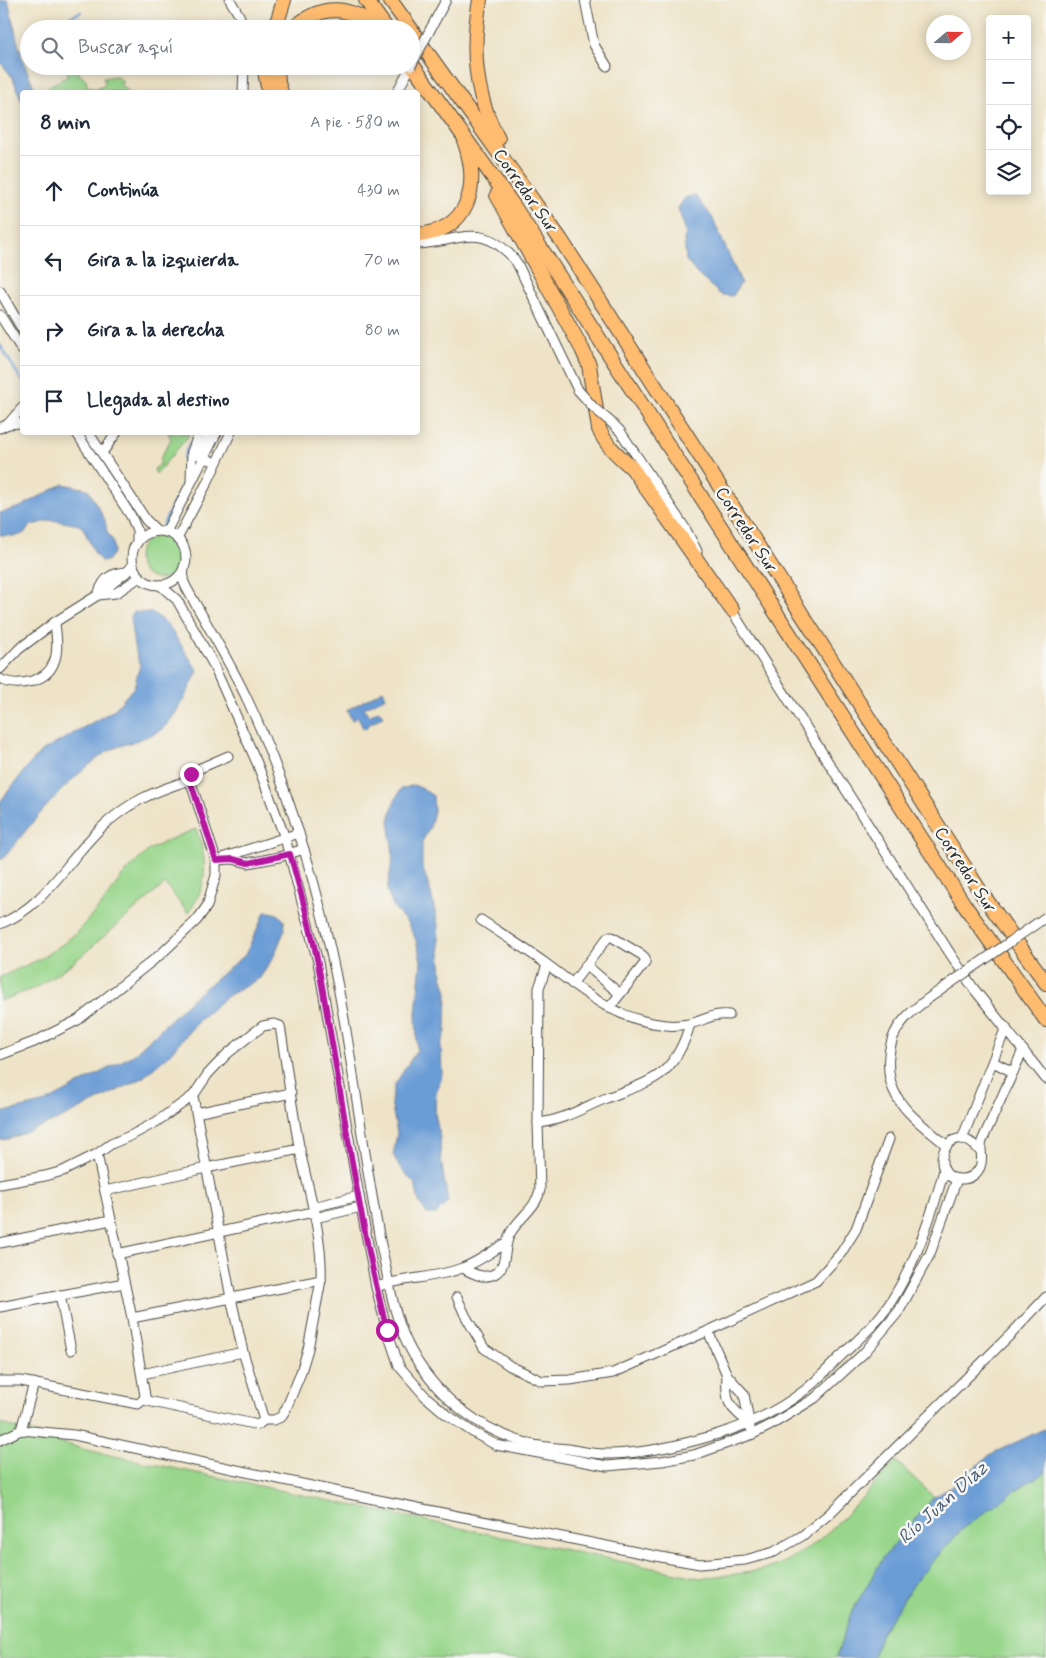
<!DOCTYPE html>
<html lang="es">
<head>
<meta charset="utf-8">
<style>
  :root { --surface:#fff; --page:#f6f6f7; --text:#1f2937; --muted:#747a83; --line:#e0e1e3 }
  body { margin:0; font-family:Mynerve,sans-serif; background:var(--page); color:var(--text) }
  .controls { position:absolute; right:15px; top:15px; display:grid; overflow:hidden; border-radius:5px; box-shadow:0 2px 12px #0003 }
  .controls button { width:45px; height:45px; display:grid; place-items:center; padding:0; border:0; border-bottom:1px solid var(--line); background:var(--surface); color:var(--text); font:25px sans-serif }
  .compass { position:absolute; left:926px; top:15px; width:45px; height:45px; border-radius:50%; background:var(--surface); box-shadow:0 2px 12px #0003; rotate:70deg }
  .stop { position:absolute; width:15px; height:15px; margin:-11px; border:4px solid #b5179e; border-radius:50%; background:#fff }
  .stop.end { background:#b5179e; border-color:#fff; box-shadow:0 1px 5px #0008 }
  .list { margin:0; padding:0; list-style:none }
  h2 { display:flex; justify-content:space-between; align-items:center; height:65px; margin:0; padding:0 20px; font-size:21px }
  h2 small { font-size:16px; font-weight:400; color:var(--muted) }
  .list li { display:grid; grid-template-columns:32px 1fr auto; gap:15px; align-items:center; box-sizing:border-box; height:70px; padding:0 20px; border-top:1px solid var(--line) }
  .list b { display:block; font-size:19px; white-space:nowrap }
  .list em { font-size:16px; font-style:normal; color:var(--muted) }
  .icon { flex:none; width:28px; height:28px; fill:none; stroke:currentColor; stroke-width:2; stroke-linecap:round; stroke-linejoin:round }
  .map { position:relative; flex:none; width:1046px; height:1658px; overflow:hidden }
  .search { position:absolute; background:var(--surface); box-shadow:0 2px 12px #0003; left:20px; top:20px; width:400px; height:55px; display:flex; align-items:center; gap:12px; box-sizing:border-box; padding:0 18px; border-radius:28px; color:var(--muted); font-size:19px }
  .panel { position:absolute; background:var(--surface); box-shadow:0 2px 12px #0003; left:20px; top:90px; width:400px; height:345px; border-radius:5px }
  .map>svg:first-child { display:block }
  .green { fill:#98d68b; stroke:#62805b }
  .water { fill:#6b9cd5; stroke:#4b6480 }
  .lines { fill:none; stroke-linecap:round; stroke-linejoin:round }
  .stream { stroke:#6b9cd5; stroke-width:2.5 }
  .minor-casing { stroke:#484742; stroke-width:11 }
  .highway-casing { stroke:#484742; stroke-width:16 }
  .minor { stroke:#fff; stroke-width:9 }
  .highway { stroke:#febc71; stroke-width:14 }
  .minor-bridge-casing { stroke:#484742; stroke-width:11; stroke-linecap:butt }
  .minor-bridge { stroke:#fff; stroke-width:9 }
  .route { stroke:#b5179e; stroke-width:6 }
  .labels { text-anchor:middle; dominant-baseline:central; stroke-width:5; stroke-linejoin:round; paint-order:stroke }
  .street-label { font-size:18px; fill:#2b2b2b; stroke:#f6f6f2 }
  .water-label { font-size:19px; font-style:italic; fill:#45586f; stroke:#f6f6f2 }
</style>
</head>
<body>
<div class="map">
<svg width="1046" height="1658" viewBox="0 0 1046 1658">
  <rect width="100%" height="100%" fill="#f6f6f2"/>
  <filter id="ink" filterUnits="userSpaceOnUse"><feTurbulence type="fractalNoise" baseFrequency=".02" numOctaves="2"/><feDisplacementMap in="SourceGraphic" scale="10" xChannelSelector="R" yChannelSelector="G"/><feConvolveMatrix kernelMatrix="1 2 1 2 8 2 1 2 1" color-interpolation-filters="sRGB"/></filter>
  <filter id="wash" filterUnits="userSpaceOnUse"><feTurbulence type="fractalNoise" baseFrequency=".0096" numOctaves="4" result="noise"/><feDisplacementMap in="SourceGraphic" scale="20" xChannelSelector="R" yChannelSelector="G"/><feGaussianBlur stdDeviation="1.12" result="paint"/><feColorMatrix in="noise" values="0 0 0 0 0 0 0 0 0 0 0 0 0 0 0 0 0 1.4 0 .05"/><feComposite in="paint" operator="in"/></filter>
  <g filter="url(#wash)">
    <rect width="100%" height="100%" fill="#eee3c7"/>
    <g class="green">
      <polygon points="72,69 80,71 78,74 86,79 87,86 95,89 104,86 105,82 103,78 116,76 123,82 120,84 129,92 46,92 49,86 68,76 67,70"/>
      <polygon points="168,433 189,433 187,438 156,474 154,469 160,465 160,459 171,439"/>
      <circle cx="159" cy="558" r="21"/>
      <path d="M 196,829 C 208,860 209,885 188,913 L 165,884 L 73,963 L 35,988 L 0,1001 L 0,977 L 40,959 L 63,944 L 76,933 L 103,903 L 122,876 L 149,850 L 173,838 Z"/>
      <path d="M 0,1423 L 86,1450 L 701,1578 C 722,1575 745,1574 765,1569 C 817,1556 860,1498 896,1461 L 934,1497 L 883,1558 L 851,1613 L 836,1658 L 0,1658 Z"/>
      <polygon points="1046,1472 1046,1658 873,1658 880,1635 918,1578 963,1528 1022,1486"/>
    </g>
    <g class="water">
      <polygon points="0,0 8,0 21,56 36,92 22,92 22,102 13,78 0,62"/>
      <polygon points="695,195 712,217 741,282 733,296 721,295 697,274 686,260 684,240 686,232 678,208 685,198"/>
      <path d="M 63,484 L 88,489 L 105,520 L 107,532 L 113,541 L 114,552 L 107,561 L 102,562 L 96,556 L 83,528 L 79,525 L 52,520 L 31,525 C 22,539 15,536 0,535 L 0,513 L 20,507 Z"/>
      <path d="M 134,612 L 153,613 L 168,625 L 198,671 C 190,687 176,718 162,729 C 147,740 121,743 105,753 C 65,781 34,820 4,858 L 0,860 L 0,802 L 28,766 L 41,752 L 114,710 L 134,687 L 140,665 L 134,646 L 130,617 Z"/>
      <polygon points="383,690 386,697 364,708 369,716 379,710 383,716 368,725 366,729 363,728 358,717 352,720 347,710"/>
      <polygon points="414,785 423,789 433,796 434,811 430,827 422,842 422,866 431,893 438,926 442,975 447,992 446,1032 441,1045 442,1075 436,1093 435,1113 440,1138 441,1160 448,1202 436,1214 427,1214 419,1202 415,1184 401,1169 393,1155 397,1134 391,1101 395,1084 417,1050 416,1013 421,961 416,940 408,924 394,908 387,891 393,855 389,820 394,802 401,789"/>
      <polygon points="265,912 270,912 278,914 284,920 285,929 273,958 260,978 226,997 200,1019 169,1055 141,1079 58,1120 9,1139 0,1140 0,1113 46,1102 133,1055 193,998 245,955"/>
      <polygon points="1046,1428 1046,1472 1022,1486 963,1528 918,1578 880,1635 873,1658 836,1658 851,1613 883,1558 934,1497 950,1488 991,1454"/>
    </g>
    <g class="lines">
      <g class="stream">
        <polyline points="52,29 62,21 81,12"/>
        <polyline points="20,52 29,46"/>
        <polyline points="0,345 22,381"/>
        <polyline points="162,527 185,480 184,457 189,444"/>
      </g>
    </g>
  </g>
  <g filter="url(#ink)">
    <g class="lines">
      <g class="minor-casing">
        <g id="minor">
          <polyline points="230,0 239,15 244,29"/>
          <polyline points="585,0 594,45 607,66"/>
          <polyline points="431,28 446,0"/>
          <polyline points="243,92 244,66"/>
          <polyline points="397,92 411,66"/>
          <path d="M 418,244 C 460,242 483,219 517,263 L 578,390"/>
          <polyline points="0,291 22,329"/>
          <polyline points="0,315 22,350"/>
          <polyline points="8,424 22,423"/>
          <polyline points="613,424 620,431 685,528 697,551"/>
          <polyline points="0,428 8,424 22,408"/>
          <polyline points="76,432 131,516 137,530 137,543"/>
          <polyline points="88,432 146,520 157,531"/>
          <polyline points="192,452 210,460"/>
          <polyline points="102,453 117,432"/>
          <polyline points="199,455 209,432"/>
          <polyline points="191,481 192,452 199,432"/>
          <circle cx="159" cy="558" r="27"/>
          <polyline points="166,532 217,432"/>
          <polyline points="177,539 208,481 231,432"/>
          <path d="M 184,567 L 183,580 L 186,587 C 207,625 230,662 248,701 C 282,774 307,852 326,931 C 351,1034 360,1141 381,1245 C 389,1281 394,1322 413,1354 C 438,1398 481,1431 530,1444 C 542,1447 556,1448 568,1449 C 580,1451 593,1454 606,1454 C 644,1454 682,1445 718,1434 C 749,1425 779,1410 805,1390 C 819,1379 831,1365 844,1353 C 860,1338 878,1322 890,1303 C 916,1263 932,1215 944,1170"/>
          <polyline points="160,585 177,600 212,662 257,763 285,838 318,962 359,1196 376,1287 387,1330 399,1366 425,1396 446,1414 474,1433 496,1445 607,1466 662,1461 694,1455 753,1434 771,1425 815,1398 864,1353 899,1311 930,1254 957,1179"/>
          <path d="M 99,592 C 104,578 111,573 126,572"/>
          <polyline points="98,595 116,593 140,577"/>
          <polyline points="730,608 951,955 974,989 1046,1079"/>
          <polyline points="0,669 19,649 55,622 98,595 128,571 133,565"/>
          <path d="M 0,679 C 17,688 47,682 54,662 C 59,650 56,635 55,622"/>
          <polyline points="225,857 299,833"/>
          <polyline points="216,860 233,859 248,863 279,857 304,849"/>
          <path d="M 481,920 C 502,934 524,948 545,963 C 584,992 615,1020 666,1025 C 673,1026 682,1025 689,1024 C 704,1021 712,1013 729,1015"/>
          <path d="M 0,924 C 46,906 67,860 101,828 C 128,802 155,791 190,780"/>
          <polyline points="586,965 620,994"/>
          <polyline points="572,984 608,937 612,937 642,955 645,958 645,963 609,1008"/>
          <path d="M 929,998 C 920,1005 910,1012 903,1021 C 886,1040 884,1075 897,1097 C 908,1116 930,1131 946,1145"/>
          <polyline points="0,1055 34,1042 78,1020 161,954 197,920 207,906 216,875 216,860 190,780 191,774 196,770 228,756"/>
          <polyline points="993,1062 1013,1072"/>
          <polyline points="196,1113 291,1093"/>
          <path d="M 538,1123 C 561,1121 583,1108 604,1099 C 623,1091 648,1085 664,1071 C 678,1058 685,1042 690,1024"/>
          <polyline points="962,1139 1006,1027"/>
          <path d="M 979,1150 C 946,1113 924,1180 962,1179 C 970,1179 977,1174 980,1167 C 984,1158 979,1151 982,1141 L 1023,1050"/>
          <path d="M 0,1184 L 45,1176 L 63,1171 L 97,1154 L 111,1144 L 132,1135 L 156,1122 L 193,1096 L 208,1074 L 227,1054 L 252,1034 L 263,1026 L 274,1024 L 280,1026 C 287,1068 292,1110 300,1151 C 309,1192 323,1238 321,1280 L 132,1318"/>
          <polyline points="105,1191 206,1168 300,1149"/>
          <polyline points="313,1212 317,1206 359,1196"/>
          <polyline points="0,1243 111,1220"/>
          <polyline points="117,1254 313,1212 319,1217 361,1207"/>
          <path d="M 463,1268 C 473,1274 485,1280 496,1273 C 508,1265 503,1246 510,1234 C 518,1218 536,1209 540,1190 L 538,1123 L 539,988 L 547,965"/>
          <path d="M 376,1287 C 404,1277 434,1279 462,1268 C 477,1263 492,1251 506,1243"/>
          <polyline points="60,1295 71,1350"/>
          <polyline points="457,1297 465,1315 484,1348 510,1366 542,1381 570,1380 613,1373 708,1331 816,1281 841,1253 856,1229 889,1139"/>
          <polyline points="0,1307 124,1283"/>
          <polyline points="708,1331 727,1375 744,1394 750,1427"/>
          <polyline points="142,1374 243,1352"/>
          <path d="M 727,1375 C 725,1402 728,1406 749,1423"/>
          <polyline points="0,1381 21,1381 138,1404 143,1400 145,1396 132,1318 97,1154"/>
          <polyline points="143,1400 258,1425 264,1420 243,1352 231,1298 193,1096"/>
          <polyline points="264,1420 274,1420 281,1417 286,1409 300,1375 308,1349 321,1280"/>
          <polyline points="21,1430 34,1383"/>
          <polyline points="0,1440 21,1430 74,1435 344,1493 666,1558 700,1564 745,1560 774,1552 802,1536 829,1514 1014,1331 1046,1297"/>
        </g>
      </g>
      <g class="highway-casing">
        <g id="highway">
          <polyline points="366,0 386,28"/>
          <polyline points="390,0 411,29"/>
          <path d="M 480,0 C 471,48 475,96 498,139"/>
          <polyline points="275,29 284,0"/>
          <path d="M 293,29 C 323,1 351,7 381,29"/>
          <polyline points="411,30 561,240 982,894 1046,983"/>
          <polyline points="411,63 513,205 965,906 1046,1020"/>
          <polyline points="265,66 266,77 269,92"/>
          <polyline points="277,66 278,83 281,92"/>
          <path d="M 497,195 L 582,349 L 589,365 L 599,429 C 606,446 619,456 632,468 L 732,610"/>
          <path d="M 418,235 C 469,230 480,187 465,143"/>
        </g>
      </g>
      <use href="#minor" class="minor"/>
      <use href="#highway" class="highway"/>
      <g class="minor-bridge-casing">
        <g id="minor-bridge">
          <polyline points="411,66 431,28"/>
          <polyline points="578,390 594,408 613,424"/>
          <polyline points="929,998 1046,917"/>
        </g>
      </g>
      <use href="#minor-bridge" class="minor-bridge"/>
    </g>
  </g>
  <g class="lines" filter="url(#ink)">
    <path class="route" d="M 191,774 L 190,780 L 216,860 L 233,859 L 248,863 L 290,854 C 300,890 311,927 318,964 C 341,1086 356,1210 387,1330"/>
  </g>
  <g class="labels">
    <g class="street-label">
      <text transform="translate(525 191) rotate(55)">Corredor Sur</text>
      <text transform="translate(746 530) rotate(57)">Corredor Sur</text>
      <text transform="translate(965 870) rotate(57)">Corredor Sur</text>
    </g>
    <g class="water-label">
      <text transform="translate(943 1503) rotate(-42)">Río Juan Díaz</text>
    </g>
  </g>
</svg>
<div class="controls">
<button>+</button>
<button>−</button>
<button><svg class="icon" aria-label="locate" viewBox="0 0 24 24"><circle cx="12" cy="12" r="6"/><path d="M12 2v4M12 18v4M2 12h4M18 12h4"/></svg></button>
<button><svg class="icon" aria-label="layers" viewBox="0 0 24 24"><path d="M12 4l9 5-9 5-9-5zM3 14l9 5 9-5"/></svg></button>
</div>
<svg class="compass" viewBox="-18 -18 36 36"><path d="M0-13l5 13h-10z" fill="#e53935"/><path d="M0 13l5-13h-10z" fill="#747a83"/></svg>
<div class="stop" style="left:387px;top:1330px"></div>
<div class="stop end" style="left:191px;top:774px"></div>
<div class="search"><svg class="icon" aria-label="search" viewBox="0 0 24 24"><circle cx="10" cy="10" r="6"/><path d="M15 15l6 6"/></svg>Buscar aquí</div>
<section class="panel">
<h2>8 min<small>A pie · 580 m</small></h2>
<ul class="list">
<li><svg class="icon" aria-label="ahead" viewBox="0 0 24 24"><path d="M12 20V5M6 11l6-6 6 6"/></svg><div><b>Continúa</b></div><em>430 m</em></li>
<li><svg class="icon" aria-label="left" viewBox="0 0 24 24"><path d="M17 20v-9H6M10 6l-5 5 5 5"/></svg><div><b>Gira a la izquierda</b></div><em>70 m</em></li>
<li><svg class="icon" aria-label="right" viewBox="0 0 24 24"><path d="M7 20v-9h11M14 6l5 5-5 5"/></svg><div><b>Gira a la derecha</b></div><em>80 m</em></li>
<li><svg class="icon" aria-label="arrive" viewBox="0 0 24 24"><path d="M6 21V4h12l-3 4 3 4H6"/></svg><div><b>Llegada al destino</b></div></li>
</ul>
</section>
</div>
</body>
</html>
